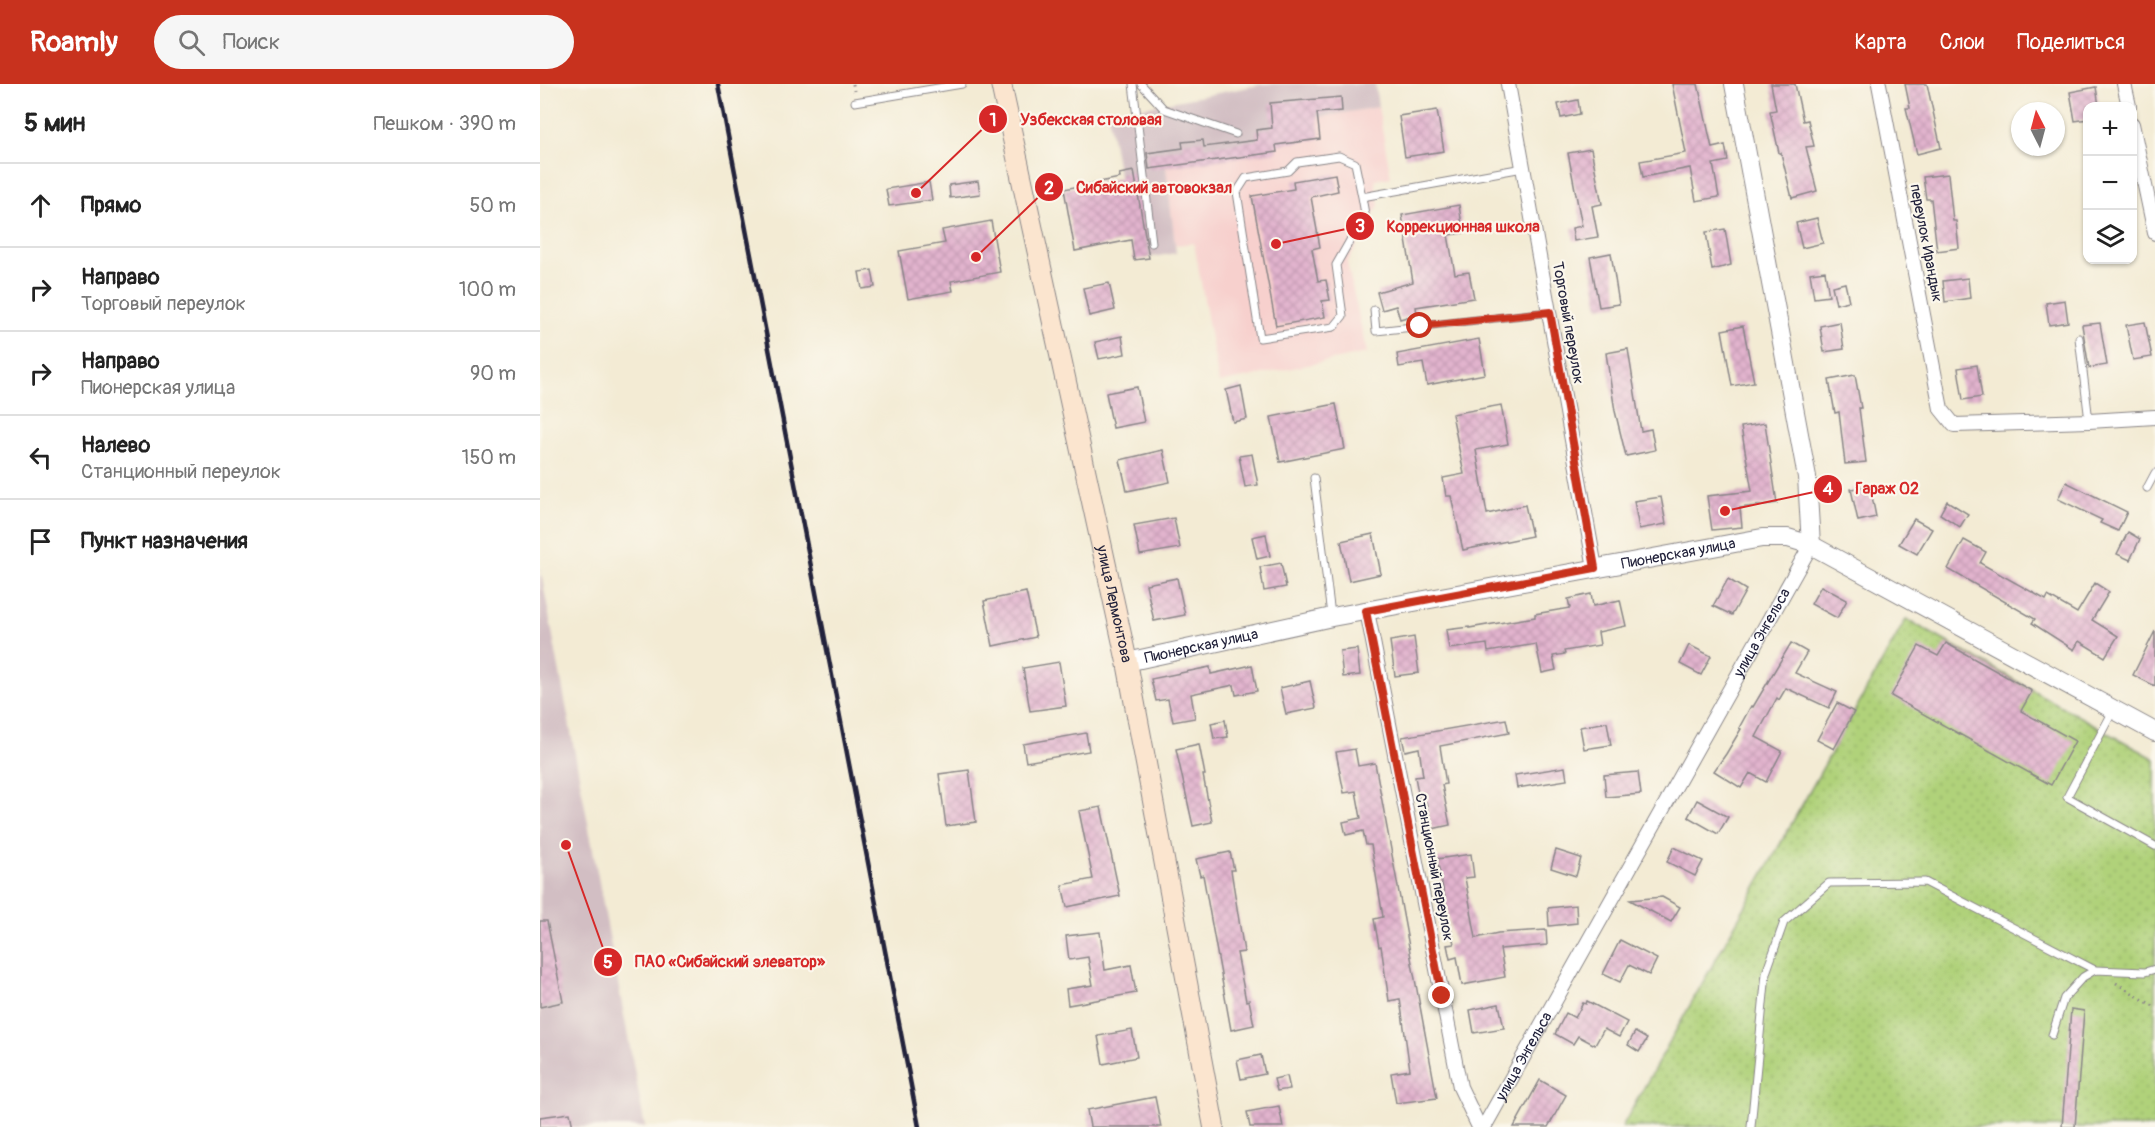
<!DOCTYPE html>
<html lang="ru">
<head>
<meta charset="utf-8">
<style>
  :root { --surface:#fff; --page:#f6f6f6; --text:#222; --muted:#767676; --line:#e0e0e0; --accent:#c8321e }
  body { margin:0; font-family:Pangolin,sans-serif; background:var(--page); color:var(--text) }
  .controls { position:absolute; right:18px; top:18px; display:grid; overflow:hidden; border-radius:12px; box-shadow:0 2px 4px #0004 }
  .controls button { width:54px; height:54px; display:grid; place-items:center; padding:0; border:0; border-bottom:2px solid var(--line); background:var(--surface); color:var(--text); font:30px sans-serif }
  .compass { position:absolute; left:1471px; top:18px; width:54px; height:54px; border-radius:50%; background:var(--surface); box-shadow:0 2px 4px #0004; rotate:354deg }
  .stop { position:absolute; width:18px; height:18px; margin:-14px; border:4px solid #c8321e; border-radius:50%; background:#fff }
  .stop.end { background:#c8321e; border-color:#fff; box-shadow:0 2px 6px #0008 }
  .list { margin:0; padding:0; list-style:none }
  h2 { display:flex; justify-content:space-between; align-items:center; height:78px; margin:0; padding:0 24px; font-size:26px }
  h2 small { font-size:20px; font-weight:400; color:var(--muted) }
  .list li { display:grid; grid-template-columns:39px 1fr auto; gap:18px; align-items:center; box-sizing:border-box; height:84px; padding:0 24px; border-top:2px solid var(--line) }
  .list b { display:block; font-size:22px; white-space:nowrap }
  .list p { margin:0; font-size:20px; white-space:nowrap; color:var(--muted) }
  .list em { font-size:20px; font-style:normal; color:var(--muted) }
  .icon { flex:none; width:33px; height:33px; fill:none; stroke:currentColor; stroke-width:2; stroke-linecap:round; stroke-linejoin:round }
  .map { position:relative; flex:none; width:1615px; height:1043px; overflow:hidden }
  header { display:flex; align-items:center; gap:36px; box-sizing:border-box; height:84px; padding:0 30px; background:var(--accent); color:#fff }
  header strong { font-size:28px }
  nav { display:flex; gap:33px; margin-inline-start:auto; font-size:21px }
  .search { width:420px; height:54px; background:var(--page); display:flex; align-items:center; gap:15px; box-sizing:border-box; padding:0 21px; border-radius:33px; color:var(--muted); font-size:22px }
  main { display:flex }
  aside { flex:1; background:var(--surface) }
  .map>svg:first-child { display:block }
  .built { fill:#f7d0cd }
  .industrial { fill:#d2bec3 }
  .park { fill:url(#park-dots); stroke:#697a5a; stroke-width:1.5 }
  .building { fill:url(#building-cross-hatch) }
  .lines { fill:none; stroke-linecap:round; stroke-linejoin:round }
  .service-casing { stroke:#8a8688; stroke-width:9 }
  .minor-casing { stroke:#8a8688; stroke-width:16 }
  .tertiary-casing { stroke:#8a8688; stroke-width:20 }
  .secondary-casing { stroke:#8a8688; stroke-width:22 }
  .path { stroke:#8a8688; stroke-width:3; stroke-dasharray:1.5 4.5; stroke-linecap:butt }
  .service { stroke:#fff; stroke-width:7 }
  .minor { stroke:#fff; stroke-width:14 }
  .tertiary { stroke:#fff; stroke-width:18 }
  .secondary { stroke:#fbe5cf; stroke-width:20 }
  .rail { stroke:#22223b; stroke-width:4.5 }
  .route { stroke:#c8321e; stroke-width:8 }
  .labels { text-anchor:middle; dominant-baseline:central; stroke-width:4.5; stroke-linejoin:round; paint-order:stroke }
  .street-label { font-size:15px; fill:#22223b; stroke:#fbf7ec }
  .leader { fill:none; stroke:#d62828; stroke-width:2 }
  .callout-dot { fill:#d62828; stroke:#fbf7ec; stroke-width:2 }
  .mark-label { font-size:18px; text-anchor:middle; font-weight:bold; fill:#fff }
  .callout-label { font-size:16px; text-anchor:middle; font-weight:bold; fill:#d62828; stroke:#fbf7ec; stroke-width:4.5; stroke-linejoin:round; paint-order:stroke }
</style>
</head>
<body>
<header>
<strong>Roamly</strong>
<div class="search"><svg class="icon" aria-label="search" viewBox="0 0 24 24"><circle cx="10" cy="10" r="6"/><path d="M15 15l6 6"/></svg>Поиск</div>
<nav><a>Карта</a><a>Слои</a><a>Поделиться</a></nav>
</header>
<main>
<aside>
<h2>5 мин<small>Пешком · 390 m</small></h2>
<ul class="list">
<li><svg class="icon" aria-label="ahead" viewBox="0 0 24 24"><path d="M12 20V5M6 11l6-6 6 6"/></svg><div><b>Прямо</b></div><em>50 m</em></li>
<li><svg class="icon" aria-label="right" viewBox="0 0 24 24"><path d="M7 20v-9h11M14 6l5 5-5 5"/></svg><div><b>Направо</b><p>Торговый переулок</p></div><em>100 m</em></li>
<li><svg class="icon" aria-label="right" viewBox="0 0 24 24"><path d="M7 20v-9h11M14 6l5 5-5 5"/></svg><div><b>Направо</b><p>Пионерская улица</p></div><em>90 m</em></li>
<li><svg class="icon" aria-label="left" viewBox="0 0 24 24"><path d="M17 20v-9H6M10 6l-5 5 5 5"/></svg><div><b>Налево</b><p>Станционный переулок</p></div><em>150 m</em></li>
<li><svg class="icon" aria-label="arrive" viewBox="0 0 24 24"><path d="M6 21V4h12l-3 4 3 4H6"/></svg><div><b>Пункт назначения</b></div></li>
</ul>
</aside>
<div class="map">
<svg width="1615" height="1043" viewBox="0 0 1615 1043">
  <defs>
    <pattern id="park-dots" width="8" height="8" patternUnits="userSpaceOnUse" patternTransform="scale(1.5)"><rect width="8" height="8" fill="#b0d27a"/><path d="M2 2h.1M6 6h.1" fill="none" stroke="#97b46a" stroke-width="1.8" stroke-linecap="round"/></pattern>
    <pattern id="building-cross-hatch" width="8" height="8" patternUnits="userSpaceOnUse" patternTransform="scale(1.5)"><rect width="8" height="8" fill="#e2b4ce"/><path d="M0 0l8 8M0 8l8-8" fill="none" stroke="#c29ab2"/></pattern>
  </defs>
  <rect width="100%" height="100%" fill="#fbf7ec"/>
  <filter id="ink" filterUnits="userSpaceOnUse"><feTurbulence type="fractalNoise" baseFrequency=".0167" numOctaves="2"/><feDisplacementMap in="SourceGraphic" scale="12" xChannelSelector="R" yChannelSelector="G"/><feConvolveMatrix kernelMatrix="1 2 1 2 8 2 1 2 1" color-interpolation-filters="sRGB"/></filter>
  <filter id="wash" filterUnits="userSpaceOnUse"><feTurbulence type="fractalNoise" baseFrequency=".008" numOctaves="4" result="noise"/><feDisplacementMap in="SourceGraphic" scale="24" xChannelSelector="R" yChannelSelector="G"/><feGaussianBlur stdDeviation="1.35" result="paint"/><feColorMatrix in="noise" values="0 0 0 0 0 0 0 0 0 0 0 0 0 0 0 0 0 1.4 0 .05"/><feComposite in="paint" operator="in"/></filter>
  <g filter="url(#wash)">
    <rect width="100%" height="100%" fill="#f3ebd4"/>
    <polygon class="built" points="838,23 851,93 835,96 839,121 807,179 827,269 679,299 654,159 635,161 626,83 733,41"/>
    <g class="industrial">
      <polygon points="725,0 835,0 838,23 733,41 737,68 626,83 636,169 594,176 568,30"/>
      <polygon points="0,483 104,1038 105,1043 0,1043"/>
    </g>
    <polygon class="park" points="1366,535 1615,675 1615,1043 1082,1043"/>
    <g id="blocks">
      <g class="building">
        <polygon points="1132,0 1158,0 1172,64 1185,61 1188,77 1173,80 1179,113 1156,117 1150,84 1103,93 1100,77 1146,69"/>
        <polygon points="1231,0 1255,0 1263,37 1268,36 1274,62 1266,63 1277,107 1252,114 1241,69 1239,69 1230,27 1236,26"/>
        <polygon points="1365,0 1387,0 1401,64 1377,70 1366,24 1370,24"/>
        <polygon points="1556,3 1559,22 1548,22 1548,35 1535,37 1530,8"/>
        <polygon points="801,13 802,27 777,29 780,55 736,61 737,68 609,85 607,69 643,64 642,58 663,56 664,63 717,56 716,46 732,44 730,19"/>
        <polygon points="1038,16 1040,30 1021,34 1018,20"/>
        <polygon points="897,26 904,67 865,73 859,32"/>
        <polygon points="1051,65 1062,120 1052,122 1058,153 1034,157 1032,144 1042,142 1028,69"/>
        <polygon points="594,87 609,174 594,176 591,156 535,167 524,105 580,94 579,90"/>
        <polygon points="795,90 798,107 771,113 780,163 772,165 778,197 786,196 790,216 782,217 785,233 736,242 712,112 754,105 753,97"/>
        <polygon points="1408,90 1413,137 1416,137 1419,164 1397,167 1391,115 1386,115 1383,93"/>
        <polygon points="438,97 440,110 410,114 409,101"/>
        <polygon points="389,98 392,116 349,122 346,105"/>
        <polygon points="919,121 923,149 908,151 915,190 929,188 934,214 876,223 877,230 860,235 856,222 842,226 837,208 873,198 862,131"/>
        <polygon points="1277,134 1283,159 1262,164 1256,139"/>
        <polygon points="451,137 460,188 411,197 413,207 368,215 359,167 405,159 402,146"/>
        <polygon points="1185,145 1191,181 1172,186 1166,148"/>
        <polygon points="1071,169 1079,220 1059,223 1050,173"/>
        <polygon points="332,186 335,203 322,205 319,188"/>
        <polygon points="1285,187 1289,212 1274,214 1270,189"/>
        <polygon points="1428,194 1430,214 1405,218 1403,197"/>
        <polygon points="569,199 575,226 549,232 543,204"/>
        <polygon points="1305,199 1309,217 1296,220 1292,202"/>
        <polygon points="1525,216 1528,238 1509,241 1506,219"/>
        <polygon points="1300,238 1304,265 1284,268 1280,242"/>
        <polygon points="1605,238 1612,273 1593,276 1586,241"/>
        <polygon points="1560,239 1567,281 1549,284 1542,241"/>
        <polygon points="1203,242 1214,298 1192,302 1182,246"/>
        <polygon points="582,252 585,270 559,275 555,258"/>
        <polygon points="939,255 945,290 887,301 883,279 859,283 857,270"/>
        <polygon points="1088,265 1101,347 1111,345 1115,366 1086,372 1075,327 1066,269"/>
        <polygon points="1437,281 1442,313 1423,316 1418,284"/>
        <polygon points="1315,291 1321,324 1319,324 1326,378 1305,380 1299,328 1295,329 1289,296"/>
        <polygon points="701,302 707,335 693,338 686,306"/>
        <polygon points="597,303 604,338 573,344 566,309"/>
        <polygon points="796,320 805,365 740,378 731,333"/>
        <polygon points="961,321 968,360 936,366 947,430 985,421 992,452 923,466 911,412 906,412 903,394 924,390 912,330"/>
        <polygon points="1225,339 1237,419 1200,424 1202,443 1172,446 1167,412 1212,407 1201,343"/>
        <polygon points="623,366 630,398 587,407 580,376"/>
        <polygon points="712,370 718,401 705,403 699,372"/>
        <polygon points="1526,398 1587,428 1578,447 1560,439 1562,436 1518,415"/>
        <polygon points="1330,402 1336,433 1318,437 1311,405"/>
        <polygon points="1121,413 1126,440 1099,445 1094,417"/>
        <polygon points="1407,417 1428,430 1420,443 1400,430"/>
        <polygon points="634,434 640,464 600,471 594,441"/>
        <polygon points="1374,435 1392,445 1377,470 1359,460"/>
        <polygon points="1588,448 1600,455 1590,476 1577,470"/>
        <polygon points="726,450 730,472 717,475 712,453"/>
        <polygon points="833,450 841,490 809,497 801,457"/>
        <polygon points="1424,456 1446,468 1440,479 1506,516 1508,512 1537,529 1555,499 1569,508 1552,536 1578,552 1565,573 1539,557 1534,566 1492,539 1495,535 1408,485"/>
        <polygon points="741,479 746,503 724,507 720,483"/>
        <polygon points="637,494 645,531 614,537 606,500"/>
        <polygon points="1188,495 1206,506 1192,531 1173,522"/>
        <polygon points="1281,502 1307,516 1297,534 1271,520"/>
        <polygon points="486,508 496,553 453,562 444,517"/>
        <polygon points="1051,510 1053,522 1080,516 1086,542 1058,548 1060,561 1024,567 1025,570 1013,572 1016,586 1002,589 996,560 948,568 947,560 909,565 906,546 929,543 929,544 995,533 995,530 1030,524 1028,515"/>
        <polygon points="1615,547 1615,602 1593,591"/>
        <polygon points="874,553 879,589 855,592 850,557"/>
        <polygon points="1251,559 1267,568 1255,589 1297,608 1289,624 1246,604 1239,616 1237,614 1216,653 1242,667 1226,698 1210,689 1201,704 1174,687 1186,670 1201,645 1199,644 1211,622 1213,623"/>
        <polygon points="1406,559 1492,607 1481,627 1535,657 1511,701 1351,612 1379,562 1398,572"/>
        <polygon points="1149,561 1171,572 1161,591 1140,580"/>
        <polygon points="817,565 820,591 803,593 800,567"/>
        <polygon points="519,578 526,622 490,627 483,584"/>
        <polygon points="712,581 717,607 696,611 694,601 651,610 655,634 633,638 628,615 616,617 611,595 670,583 671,590"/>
        <polygon points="770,597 776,624 746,630 740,604"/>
        <polygon points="1297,619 1314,628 1294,665 1277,656"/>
        <polygon points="966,635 969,649 900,662 906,700 902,701 910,741 892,745 886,718 880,719 875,693 883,692 879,664 865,667 862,653"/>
        <polygon points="685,636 688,653 674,655 671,639"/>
        <polygon points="1067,638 1071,661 1044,665 1040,643"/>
        <polygon points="546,649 549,667 486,678 483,660"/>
        <polygon points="659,660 665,691 663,691 672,738 653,742 636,665"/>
        <polygon points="815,665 818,682 835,679 897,1014 856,1019 851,989 870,986 860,915 849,917 841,862 839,863 834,835 843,833 831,761 826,761 823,747 806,751 803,738 821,734 816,707 804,709 796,668"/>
        <polygon points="1025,683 1027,696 977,704 975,691"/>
        <polygon points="429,686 436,738 406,742 399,690"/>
        <polygon points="1098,688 1101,710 1066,713 1064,691"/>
        <polygon points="1157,716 1188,733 1178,750 1148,733"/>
        <polygon points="561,723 580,812 527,823 522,801 553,795 539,727"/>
        <polygon points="1134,763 1163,777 1155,792 1127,778"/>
        <polygon points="1016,766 1041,774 1036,792 1011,784"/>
        <polygon points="690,768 694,786 691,786 704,868 697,869 706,917 709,916 714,941 691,946 663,791 660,792 656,775"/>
        <polygon points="931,770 934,793 925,794 936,854 958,849 1006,846 1007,861 960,865 965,893 922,901 917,873 910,875 907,861 914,860 897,775"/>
        <polygon points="1122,813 1140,823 1131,838 1090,816"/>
        <polygon points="1036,821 1037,839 1009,842 1008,824"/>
        <polygon points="0,837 7,837 23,918 0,923"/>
        <polygon points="560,848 565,886 591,881 596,909 528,921 526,905 553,901 548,873 529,876 526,852"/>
        <polygon points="1080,856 1117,875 1109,891 1089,881 1080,898 1063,890"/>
        <polygon points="1047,917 1087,938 1079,953 1064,945 1055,961 1038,952 1033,960 1015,950 1026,929 1035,934 1043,919 1046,920"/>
        <polygon points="959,920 964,944 934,949 930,926"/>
        <polygon points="1531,925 1544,927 1535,1043 1522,1043"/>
        <polygon points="592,946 597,973 563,980 558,952"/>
        <polygon points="1095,948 1107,955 1099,968 1088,961"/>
        <polygon points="721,971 725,990 701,995 697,976"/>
        <polygon points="747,992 750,1005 737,1007 734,995"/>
        <polygon points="1000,996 1026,1011 1008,1043 974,1043"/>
        <polygon points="615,1013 621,1043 550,1043 547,1026"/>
        <polygon points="739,1022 743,1043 710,1043 707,1028"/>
        <polygon points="30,1029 33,1043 0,1043 0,1033"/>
      </g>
    </g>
  </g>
  <g filter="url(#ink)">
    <use href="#blocks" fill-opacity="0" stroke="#8a8688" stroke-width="1.5"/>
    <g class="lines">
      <g class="service-casing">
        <g id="service">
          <polyline points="593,0 612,159"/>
          <polyline points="601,0 624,25 696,50"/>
          <polyline points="315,18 422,0"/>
          <polyline points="822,113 825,130 796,181 803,232 794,243 720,254 697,108 706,94 748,87 757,78 799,72 815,79 822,113 983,84"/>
          <polyline points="834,226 836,247 1010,228"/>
          <polyline points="1539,254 1549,337"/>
          <polyline points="774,394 791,531"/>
          <polyline points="1607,404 1615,389"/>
          <polyline points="1573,627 1527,713 1615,762"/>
          <polyline points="1512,951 1524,914 1543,893 1555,886 1605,888 1615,885"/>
          <polyline points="1211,1043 1226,889 1244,838 1289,799 1385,798 1555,886"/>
        </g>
      </g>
      <g class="minor-casing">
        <g id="minor">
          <polyline points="968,0 1055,484"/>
          <polyline points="1339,0 1401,325 1414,341 1549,337 1615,333"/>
          <polyline points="1584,0 1589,22"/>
          <polyline points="1592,40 1615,149"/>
          <polyline points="827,527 920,1003 939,1043"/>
          <path id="s1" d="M 944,1043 L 1271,461"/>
        </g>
      </g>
      <g class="tertiary-casing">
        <g id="tertiary">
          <polyline points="1194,0 1267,393 1271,461"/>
          <path id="s2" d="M 587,578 L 792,533 L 1222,454 L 1248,454 L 1271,461 L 1615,648"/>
        </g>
      </g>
      <g class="secondary-casing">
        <g id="secondary">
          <path id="s3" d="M 461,0 L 587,578 L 674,1043"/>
        </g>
      </g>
      <g class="path">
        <polyline points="313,0 314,7"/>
        <polyline points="1576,899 1615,923"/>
      </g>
      <use href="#service" class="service"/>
      <use href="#minor" class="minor"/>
      <use href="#tertiary" class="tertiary"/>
      <use href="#secondary" class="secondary"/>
      <polyline class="rail" points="178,0 379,1043"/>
    </g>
  </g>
  <g class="lines" filter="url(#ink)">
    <polyline class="route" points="880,242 1010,228 1055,484 826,527 902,912"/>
  </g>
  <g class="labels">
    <g class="street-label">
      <text transform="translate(1386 159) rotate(79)">переулок Ирандык</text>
      <text transform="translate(1028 239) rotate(80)">Торговый переулок</text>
      <text stroke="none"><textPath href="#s2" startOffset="562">Пионерская улица</textPath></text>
      <text stroke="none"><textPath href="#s3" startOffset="532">улица Лермонтова</textPath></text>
      <text stroke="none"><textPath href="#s1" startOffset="567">улица Энгельса</textPath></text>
      <text stroke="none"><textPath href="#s2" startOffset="76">Пионерская улица</textPath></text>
      <text transform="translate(894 783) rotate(79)">Станционный переулок</text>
      <text stroke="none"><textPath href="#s1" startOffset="81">улица Энгельса</textPath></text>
    </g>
  </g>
  <path class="leader" d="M376 109L453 35M436 173L509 103M736 160L820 142M1185 427L1288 405M26 761L68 878"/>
  <g class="callout-dot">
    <circle cx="376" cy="109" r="6"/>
    <circle cx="436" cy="173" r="6"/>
    <circle cx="736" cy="160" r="6"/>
    <circle cx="1185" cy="427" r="6"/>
    <circle cx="26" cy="761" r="6"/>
    <circle cx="453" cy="35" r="15"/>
    <circle cx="509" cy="103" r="15"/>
    <circle cx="820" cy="142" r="15"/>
    <circle cx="1288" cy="405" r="15"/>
    <circle cx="68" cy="878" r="15"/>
  </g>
  <g class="mark-label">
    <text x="453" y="42">1</text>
    <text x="509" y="110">2</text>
    <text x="820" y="148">3</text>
    <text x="1288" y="411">4</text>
    <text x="68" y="884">5</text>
  </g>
  <g class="callout-label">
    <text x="551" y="41">Узбекская столовая</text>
    <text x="614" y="109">Сибайский автовокзал</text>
    <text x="923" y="148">Коррекционная школа</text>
    <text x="1347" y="410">Гараж 02</text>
    <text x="190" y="883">ПАО «Сибайский элеватор»</text>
  </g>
</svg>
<div class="controls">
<button>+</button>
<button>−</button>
<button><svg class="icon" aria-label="layers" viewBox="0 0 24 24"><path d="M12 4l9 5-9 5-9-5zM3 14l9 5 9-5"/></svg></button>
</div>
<svg class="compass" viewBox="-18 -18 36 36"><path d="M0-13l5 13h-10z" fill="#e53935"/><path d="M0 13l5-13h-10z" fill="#767676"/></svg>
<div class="stop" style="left:880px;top:242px"></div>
<div class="stop end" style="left:902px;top:912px"></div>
</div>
</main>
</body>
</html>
